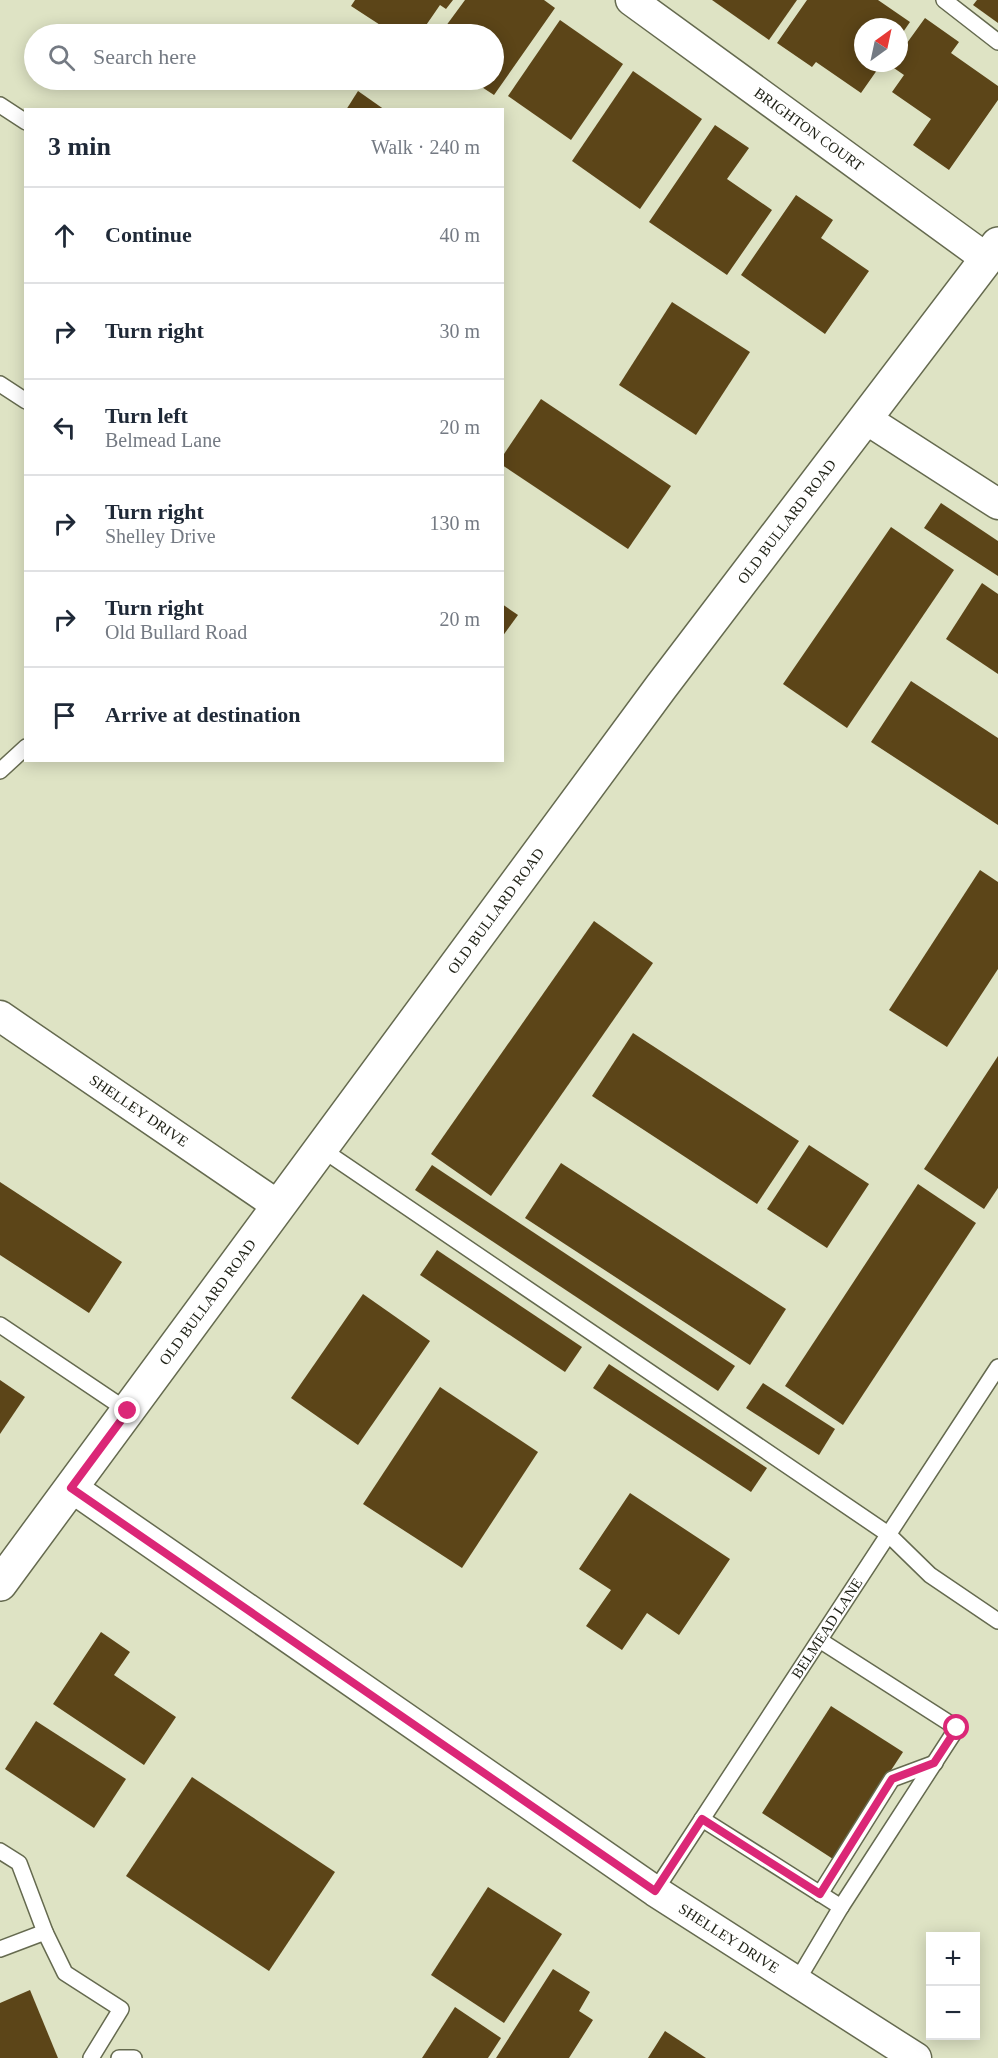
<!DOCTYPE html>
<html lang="en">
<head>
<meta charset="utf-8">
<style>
  :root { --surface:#fff; --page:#f6f6f7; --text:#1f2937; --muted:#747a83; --line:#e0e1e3 }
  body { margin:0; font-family:"Times New Roman",serif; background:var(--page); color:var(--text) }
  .controls { position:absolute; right:18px; bottom:18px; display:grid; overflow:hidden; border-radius:0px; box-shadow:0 3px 15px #0003 }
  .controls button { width:54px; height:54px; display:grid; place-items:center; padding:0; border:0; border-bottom:2px solid var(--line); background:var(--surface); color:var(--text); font:30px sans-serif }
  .compass { position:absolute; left:854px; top:18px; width:54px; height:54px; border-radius:50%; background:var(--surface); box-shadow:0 3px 15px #0003; rotate:33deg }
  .stop { position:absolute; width:18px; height:18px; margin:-14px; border:4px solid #db2777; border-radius:50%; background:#fff }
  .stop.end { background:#db2777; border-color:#fff; box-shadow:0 2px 6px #0008 }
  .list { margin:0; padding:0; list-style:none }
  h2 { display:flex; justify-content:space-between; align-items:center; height:78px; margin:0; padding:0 24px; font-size:26px }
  h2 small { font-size:20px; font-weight:400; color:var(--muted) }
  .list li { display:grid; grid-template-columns:39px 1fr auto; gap:18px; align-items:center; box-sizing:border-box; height:96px; padding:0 24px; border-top:2px solid var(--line) }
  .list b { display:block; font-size:22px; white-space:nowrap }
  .list p { margin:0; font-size:20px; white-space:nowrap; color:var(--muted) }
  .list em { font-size:20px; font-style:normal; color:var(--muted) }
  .icon { flex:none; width:33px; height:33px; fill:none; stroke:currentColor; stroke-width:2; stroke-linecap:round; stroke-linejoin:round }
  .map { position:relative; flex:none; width:998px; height:2058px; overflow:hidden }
  .search { position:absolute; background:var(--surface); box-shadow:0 3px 15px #0003; left:24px; top:24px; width:480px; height:66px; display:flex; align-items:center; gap:15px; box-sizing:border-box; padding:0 21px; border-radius:33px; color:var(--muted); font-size:22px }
  .panel { position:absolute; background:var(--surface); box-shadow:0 3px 15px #0003; left:24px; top:108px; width:480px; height:654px; border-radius:0px }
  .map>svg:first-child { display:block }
  .building { fill:#5c4518 }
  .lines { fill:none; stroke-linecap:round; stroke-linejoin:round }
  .service-casing { stroke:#656a4f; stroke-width:18 }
  .minor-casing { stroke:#656a4f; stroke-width:33 }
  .tertiary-casing { stroke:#656a4f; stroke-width:36 }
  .service { stroke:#fff; stroke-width:15 }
  .minor { stroke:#fff; stroke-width:30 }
  .tertiary { stroke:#fff; stroke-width:33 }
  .route { stroke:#db2777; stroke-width:8 }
  .labels { text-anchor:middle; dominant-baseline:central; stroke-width:6; stroke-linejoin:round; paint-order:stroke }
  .street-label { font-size:15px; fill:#1e2015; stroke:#dee3c4 }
</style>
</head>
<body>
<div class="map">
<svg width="998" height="2058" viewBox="0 0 998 2058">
  <rect width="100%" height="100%" fill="#dee3c4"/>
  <g class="building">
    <polygon points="355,0 453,0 446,9 440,5 420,34 394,34 351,6"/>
    <polygon points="465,0 544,0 555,8 494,95 471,80 494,80 494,34 440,34"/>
    <polygon points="712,0 797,0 769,40"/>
    <polygon points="807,0 878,0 910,22 899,38 899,27 863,27 863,63 882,63 861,93 816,62 812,67 777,43"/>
    <polygon points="977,0 998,0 998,23 973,5"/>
    <polygon points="925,18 959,42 951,53 998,86 998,100 949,170 913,145 931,119 892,92 904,75 891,66 893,63 899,63 899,54"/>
    <polygon points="560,20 623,64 571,140 508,96"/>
    <polygon points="633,71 702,119 640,209 572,161"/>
    <polygon points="358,91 385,110 346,110"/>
    <polygon points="715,125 749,148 727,179 772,210 727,275 649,222"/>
    <polygon points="796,195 833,220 821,238 869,271 825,334 741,275"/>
    <polygon points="672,302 750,352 696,435 619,385"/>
    <polygon points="541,399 671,486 628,549 502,465 502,457"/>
    <polygon points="941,503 998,541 998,576 924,528"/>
    <polygon points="891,527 954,570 847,728 783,684"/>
    <polygon points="982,583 998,594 998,674 946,639"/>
    <polygon points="502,604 518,615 502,637"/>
    <polygon points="911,681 998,738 998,825 871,742"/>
    <polygon points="980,870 998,882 998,969 947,1047 889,1010"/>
    <polygon points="594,921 653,963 491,1196 431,1154"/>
    <polygon points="633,1033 799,1141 757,1204 592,1096"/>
    <polygon points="998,1056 998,1188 984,1209 924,1169"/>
    <polygon points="809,1145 869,1184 827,1248 767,1209"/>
    <polygon points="561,1163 786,1309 750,1365 525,1218"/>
    <polygon points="432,1165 735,1366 718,1391 415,1190"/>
    <polygon points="0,1182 122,1262 89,1313 0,1255"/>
    <polygon points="918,1184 976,1223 843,1425 785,1386"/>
    <polygon points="437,1250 582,1347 565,1372 420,1275"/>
    <polygon points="363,1294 430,1341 358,1445 291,1398"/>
    <polygon points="609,1364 767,1468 751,1492 593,1388"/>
    <polygon points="0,1380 25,1397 0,1434"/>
    <polygon points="763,1383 835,1429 819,1455 746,1408"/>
    <polygon points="440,1387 538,1452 462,1568 363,1504"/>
    <polygon points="630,1493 730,1559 679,1635 647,1613 622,1650 586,1626 611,1590 579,1569"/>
    <polygon points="101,1632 130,1652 114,1675 176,1717 144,1765 53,1704"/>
    <polygon points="831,1706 903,1752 833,1859 762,1813"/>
    <polygon points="36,1721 126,1779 94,1828 5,1769"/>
    <polygon points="192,1777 335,1872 269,1971 126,1876"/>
    <polygon points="488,1887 562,1934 504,2023 431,1975"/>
    <polygon points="553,1969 590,1992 579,2011 593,2020 569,2058 496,2058"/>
    <polygon points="30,1990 58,2058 0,2058 0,2003"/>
    <polygon points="455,2007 501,2038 488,2058 422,2058"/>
    <polygon points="665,2031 706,2058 648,2058"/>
  </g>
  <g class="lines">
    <g class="service-casing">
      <g id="service">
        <polyline points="944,0 998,42"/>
        <polyline points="0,105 26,122"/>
        <polyline points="0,384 26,401"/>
        <polyline points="0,771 26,747"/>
        <polyline points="320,1148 888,1534 930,1575 998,1621"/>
        <polyline points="0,1325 128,1411"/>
        <polyline points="821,1641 957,1728 841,1907"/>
        <polyline points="702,1819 841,1907 797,1981"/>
        <polyline points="0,1851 19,1863 45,1932 65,1973 121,2009 91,2058"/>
        <path id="s1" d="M 655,1891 L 998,1367"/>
        <polyline points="820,1894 892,1779 935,1763"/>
        <polyline points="0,1949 45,1932"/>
        <polyline points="119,2058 134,2058"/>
      </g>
    </g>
    <g class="minor-casing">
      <g id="minor">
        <path id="s2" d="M 631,0 L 987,259"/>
        <polyline points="866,419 998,504"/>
        <path id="s3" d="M 0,1016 L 277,1205"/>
        <path id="s4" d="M 71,1487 L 655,1891 L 916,2058"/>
      </g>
    </g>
    <g class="tertiary-casing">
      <g id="tertiary">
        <path id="s5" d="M 0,1584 L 661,687 L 998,244"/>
      </g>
    </g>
    <use href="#service" class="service"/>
    <use href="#minor" class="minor"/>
    <use href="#tertiary" class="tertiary"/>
  </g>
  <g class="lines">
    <polyline class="route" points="128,1411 71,1488 655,1891 702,1819 820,1894 892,1779 934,1763 957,1728"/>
  </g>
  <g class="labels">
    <g class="street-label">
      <text stroke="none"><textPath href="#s2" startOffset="220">BRIGHTON COURT</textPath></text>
      <text stroke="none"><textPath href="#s5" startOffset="1322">OLD BULLARD ROAD</textPath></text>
      <text stroke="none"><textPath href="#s5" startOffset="836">OLD BULLARD ROAD</textPath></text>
      <text stroke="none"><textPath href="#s3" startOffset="168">SHELLEY DRIVE</textPath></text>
      <text stroke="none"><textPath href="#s5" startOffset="350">OLD BULLARD ROAD</textPath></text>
      <text stroke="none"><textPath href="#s1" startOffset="314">BELMEAD LANE</textPath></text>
      <text stroke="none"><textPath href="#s4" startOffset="798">SHELLEY DRIVE</textPath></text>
    </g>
  </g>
</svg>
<div class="controls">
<button>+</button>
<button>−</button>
</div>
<svg class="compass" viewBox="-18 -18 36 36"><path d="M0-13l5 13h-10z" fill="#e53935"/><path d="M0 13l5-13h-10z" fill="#747a83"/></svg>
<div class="stop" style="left:957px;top:1728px"></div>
<div class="stop end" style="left:128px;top:1411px"></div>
<div class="search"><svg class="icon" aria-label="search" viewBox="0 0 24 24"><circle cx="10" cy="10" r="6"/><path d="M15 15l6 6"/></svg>Search here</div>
<section class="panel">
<h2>3 min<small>Walk · 240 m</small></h2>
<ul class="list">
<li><svg class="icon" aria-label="ahead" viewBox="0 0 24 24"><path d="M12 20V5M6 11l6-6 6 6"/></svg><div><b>Continue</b></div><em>40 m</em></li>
<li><svg class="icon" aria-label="right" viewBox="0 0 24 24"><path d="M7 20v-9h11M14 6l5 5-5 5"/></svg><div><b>Turn right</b></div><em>30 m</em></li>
<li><svg class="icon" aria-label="left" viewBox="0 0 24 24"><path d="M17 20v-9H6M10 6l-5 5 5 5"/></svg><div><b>Turn left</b><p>Belmead Lane</p></div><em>20 m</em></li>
<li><svg class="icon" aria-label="right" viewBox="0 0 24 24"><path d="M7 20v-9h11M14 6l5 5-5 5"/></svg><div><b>Turn right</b><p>Shelley Drive</p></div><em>130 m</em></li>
<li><svg class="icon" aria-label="right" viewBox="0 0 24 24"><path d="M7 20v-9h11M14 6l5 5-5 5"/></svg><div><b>Turn right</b><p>Old Bullard Road</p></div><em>20 m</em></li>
<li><svg class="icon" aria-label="arrive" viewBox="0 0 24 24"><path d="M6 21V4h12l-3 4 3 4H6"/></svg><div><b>Arrive at destination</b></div></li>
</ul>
</section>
</div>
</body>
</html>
